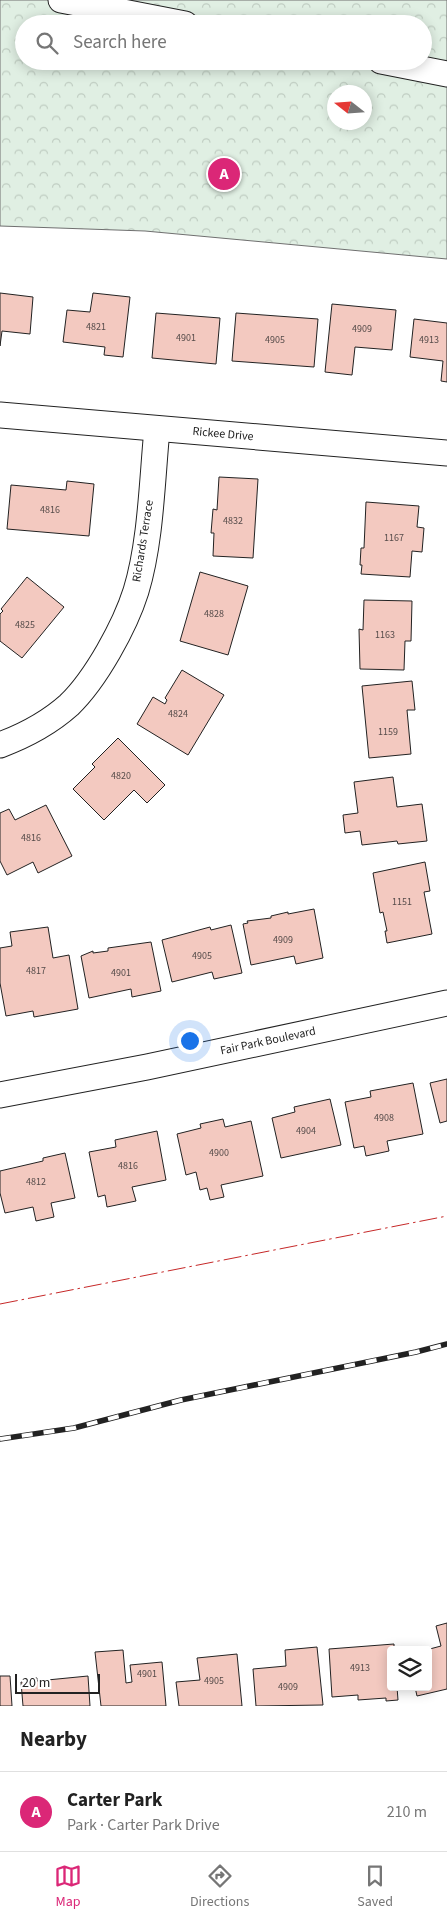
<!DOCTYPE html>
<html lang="en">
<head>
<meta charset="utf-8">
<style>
  :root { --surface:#fff; --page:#f6f6f6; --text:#222; --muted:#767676; --line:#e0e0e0; --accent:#db2777 }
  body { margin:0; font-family:"Source Sans 3",sans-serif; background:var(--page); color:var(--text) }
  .controls { position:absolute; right:15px; bottom:15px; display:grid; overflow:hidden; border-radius:5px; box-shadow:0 2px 12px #0003 }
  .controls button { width:45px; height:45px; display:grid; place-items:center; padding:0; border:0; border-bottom:1px solid var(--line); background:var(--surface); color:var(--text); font:25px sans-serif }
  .compass { position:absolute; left:327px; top:85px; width:45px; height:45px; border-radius:50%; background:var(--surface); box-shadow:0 2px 12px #0003; rotate:287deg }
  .scale { position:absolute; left:15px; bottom:12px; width:85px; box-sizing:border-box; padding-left:5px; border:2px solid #222; border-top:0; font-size:14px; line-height:18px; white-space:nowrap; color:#222; -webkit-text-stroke:4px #fff; paint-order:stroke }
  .you { position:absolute; left:189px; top:1040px; width:18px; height:18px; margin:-12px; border:4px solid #fff; border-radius:50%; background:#1a73e8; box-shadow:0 0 0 8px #1a73e833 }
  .badge { display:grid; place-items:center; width:32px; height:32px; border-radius:50%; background:var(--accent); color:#fff; font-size:16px; font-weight:700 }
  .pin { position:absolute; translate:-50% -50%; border:2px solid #fff; box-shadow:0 1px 5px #0006 }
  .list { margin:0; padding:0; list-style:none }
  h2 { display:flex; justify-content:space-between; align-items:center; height:65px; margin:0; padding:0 20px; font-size:21px }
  h2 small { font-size:16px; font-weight:400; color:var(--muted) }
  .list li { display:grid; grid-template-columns:32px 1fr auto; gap:15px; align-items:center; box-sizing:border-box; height:80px; padding:0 20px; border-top:1px solid var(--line) }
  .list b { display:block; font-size:19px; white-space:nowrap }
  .list p { margin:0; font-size:16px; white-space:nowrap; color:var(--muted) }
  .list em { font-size:16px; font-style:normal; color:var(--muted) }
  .icon { flex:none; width:28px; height:28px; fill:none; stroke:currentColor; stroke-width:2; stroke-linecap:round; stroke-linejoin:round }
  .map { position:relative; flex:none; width:447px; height:1706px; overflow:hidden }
  .search { position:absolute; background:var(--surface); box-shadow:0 2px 12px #0003; left:15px; right:15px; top:15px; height:55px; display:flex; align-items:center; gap:12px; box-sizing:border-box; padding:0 18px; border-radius:28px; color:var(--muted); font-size:19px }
  .sheet { height:145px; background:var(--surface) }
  nav { display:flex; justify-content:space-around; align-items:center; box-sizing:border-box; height:70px; border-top:1px solid var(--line); background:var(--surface); font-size:14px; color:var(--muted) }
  nav a { display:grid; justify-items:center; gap:2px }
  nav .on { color:var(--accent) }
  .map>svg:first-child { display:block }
  .forest { fill:url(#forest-crowns); stroke:#6f6f6f; fill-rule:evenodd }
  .building { fill:#f3c9c0; stroke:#222 }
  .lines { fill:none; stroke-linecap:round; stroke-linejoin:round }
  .street-casing { stroke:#222; stroke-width:27 }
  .street { stroke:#fff; stroke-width:25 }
  .rail-casing { stroke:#222; stroke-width:5.5 }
  .rail { stroke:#fff; stroke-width:4; stroke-dasharray:11; stroke-linecap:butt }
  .power { stroke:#c62828; stroke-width:1; stroke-dasharray:18 4 2.5 4; stroke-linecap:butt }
  .labels { text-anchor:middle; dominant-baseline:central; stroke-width:4; stroke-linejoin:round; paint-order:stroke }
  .number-label { font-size:10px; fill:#564c4a }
  .street-label { font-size:12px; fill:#222; stroke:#fff }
</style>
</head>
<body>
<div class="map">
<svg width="447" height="1706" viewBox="0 0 447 1706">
  <defs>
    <pattern id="forest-crowns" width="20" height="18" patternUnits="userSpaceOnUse" patternTransform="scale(1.25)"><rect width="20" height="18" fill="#e0efe3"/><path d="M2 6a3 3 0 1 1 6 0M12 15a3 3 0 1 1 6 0" fill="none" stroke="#c0cdc2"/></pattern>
  </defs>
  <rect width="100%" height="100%" fill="#fff"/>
  <path class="forest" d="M 0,0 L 447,0 L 447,259 L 145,231 L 0,226 ZM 24,24 L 423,24 L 423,61 L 24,61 ZM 334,92 L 364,92 L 364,122 L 334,122 Z"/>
  <g class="building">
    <polygon points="0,293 33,297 30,334 2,331 0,346"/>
    <polygon points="93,293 130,297 123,357 104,355 105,347 63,342 67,310 90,312"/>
    <polygon points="332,304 396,310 392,350 355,347 352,375 325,372"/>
    <polygon points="156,313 220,318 216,364 152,358"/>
    <polygon points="236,313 318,319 314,367 232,361"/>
    <polygon points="414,319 447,323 447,382 441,381 443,361 410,357"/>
    <polygon points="219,477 258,479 253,558 213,556 214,533 211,533 213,509 217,510"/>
    <polygon points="67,481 94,484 89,536 7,529 11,485 66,490"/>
    <polygon points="366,502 419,506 417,527 424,528 422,552 412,551 410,577 361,574 362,565 360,565 361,548 364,548"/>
    <polygon points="200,572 248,586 228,655 180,641"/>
    <polygon points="27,577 64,607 22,658 0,641 0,614 3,611 1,609"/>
    <polygon points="364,600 412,601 411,641 405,641 404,670 360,669 359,629 363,630"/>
    <polygon points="182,670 224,695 188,755 137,724 153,697 165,704 167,700 165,698"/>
    <polygon points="412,681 415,710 407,710 411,754 369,758 362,686"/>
    <polygon points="118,738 165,785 147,803 134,790 104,820 73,789 95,767 92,764"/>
    <polygon points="393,777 397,807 422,804 427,841 398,844 397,841 362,845 360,831 345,833 343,815 358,813 354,782"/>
    <polygon points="46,805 72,856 38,873 33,862 7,875 0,861 0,813 9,809 15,820"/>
    <polygon points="425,862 430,891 424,892 432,934 387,943 385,931 387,931 383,912 380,913 373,873"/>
    <polygon points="314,909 323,958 296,964 294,956 251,965 243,924 248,923 247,921 271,918 271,916 288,912 288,914"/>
    <polygon points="231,925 242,973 214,979 212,972 172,982 162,940 210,927 211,930"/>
    <polygon points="48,927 53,958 69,955 78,1009 34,1017 33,1011 6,1016 0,983 0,948 12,946 10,932"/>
    <polygon points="151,942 161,991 132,997 131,989 89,998 81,956 93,951 93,953 108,951 108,948"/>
    <polygon points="447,1079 447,1121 440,1123 430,1083"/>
    <polygon points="413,1083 423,1134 387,1141 389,1151 366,1156 364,1146 354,1148 345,1102 371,1097 370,1091"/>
    <polygon points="330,1099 341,1145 281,1158 272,1118 295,1112 294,1107"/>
    <polygon points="223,1119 225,1127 251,1121 263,1176 221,1185 224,1197 210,1200 207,1188 200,1190 196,1172 186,1175 177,1134 201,1128 200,1124"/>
    <polygon points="157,1131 166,1180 132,1187 136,1201 107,1207 105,1195 98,1197 89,1152 116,1147 115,1140"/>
    <polygon points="65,1153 75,1198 51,1203 54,1217 36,1221 33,1207 5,1213 0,1193 0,1171 43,1161 43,1158"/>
    <polygon points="447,1623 447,1689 417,1696 415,1687 428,1687 428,1650 426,1650 441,1646 436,1626"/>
    <polygon points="394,1644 394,1650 391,1650 391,1687 397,1687 398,1700 386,1701 386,1698 358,1700 358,1695 332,1697 329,1649"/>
    <polygon points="317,1647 323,1705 256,1706 253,1669 286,1666 285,1650"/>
    <polygon points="123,1650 126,1683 132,1682 130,1665 162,1662 166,1706 101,1706 95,1652"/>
    <polygon points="237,1654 242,1706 179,1706 176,1682 200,1680 197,1658"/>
    <polygon points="0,1676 10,1676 12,1706 0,1706"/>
    <polygon points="88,1676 90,1706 23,1706 21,1682 32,1681 32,1678 37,1678 37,1681"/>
  </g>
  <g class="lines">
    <g class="street-casing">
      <g id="street">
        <polyline points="61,0 185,24"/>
        <polyline points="381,61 447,74"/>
        <polyline points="0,415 447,453"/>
        <path d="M 0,745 C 24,736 50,722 69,705 C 96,679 125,626 136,591 C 151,542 152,480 157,429"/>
        <polyline points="0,1095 147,1067 447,1003"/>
      </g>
    </g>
    <use href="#street" class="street"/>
    <g class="rail-casing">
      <polyline id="rail" points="0,1439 74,1428 181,1400 416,1352 447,1344"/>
    </g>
    <use href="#rail" class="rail"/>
    <polyline class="power" points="0,1304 447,1216"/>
  </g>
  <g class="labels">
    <g class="number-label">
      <text x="96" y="327">4821</text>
      <text x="362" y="329">4909</text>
      <text x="186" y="338">4901</text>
      <text x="275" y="340">4905</text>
      <text x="429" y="340">4913</text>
      <text x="50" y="510">4816</text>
      <text x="233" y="521">4832</text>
      <text x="394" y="538">1167</text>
      <text x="214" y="614">4828</text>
      <text x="25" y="625">4825</text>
      <text x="385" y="635">1163</text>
      <text x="178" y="714">4824</text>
      <text x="388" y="732">1159</text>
      <text x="121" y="776">4820</text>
      <text x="31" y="838">4816</text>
      <text x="402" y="902">1151</text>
      <text x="283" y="940">4909</text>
      <text x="202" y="956">4905</text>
      <text x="36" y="971">4817</text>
      <text x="121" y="973">4901</text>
      <text x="384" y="1118">4908</text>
      <text x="306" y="1131">4904</text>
      <text x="219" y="1153">4900</text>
      <text x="128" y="1166">4816</text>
      <text x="36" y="1182">4812</text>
      <text x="360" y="1668">4913</text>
      <text x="147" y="1674">4901</text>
      <text x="214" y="1681">4905</text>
      <text x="288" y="1687">4909</text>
    </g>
    <g class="street-label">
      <text transform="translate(223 434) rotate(5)">Rickee Drive</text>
      <text transform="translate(143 541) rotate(-81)">Richards Terrace</text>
      <text transform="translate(268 1041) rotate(-12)">Fair Park Boulevard</text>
    </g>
  </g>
</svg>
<div class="controls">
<button><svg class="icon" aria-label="layers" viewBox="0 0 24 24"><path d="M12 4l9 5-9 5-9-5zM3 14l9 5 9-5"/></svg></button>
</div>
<svg class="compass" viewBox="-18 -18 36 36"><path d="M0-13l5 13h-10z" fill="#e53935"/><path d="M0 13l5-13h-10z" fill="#767676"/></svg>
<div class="scale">20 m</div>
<div class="you"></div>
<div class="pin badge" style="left:224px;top:174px">A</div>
<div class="search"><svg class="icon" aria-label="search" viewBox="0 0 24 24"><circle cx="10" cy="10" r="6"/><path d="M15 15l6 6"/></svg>Search here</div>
</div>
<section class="sheet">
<h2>Nearby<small></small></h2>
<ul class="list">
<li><span class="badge">A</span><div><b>Carter Park</b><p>Park · Carter Park Drive</p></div><em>210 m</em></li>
</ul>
</section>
<nav>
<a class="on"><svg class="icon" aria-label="map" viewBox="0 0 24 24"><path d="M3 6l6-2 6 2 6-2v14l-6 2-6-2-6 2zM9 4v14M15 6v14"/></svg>Map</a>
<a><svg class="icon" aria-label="directions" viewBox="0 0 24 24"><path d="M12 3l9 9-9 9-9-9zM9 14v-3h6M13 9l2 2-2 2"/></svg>Directions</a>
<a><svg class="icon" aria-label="saved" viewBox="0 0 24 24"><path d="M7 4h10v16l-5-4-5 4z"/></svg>Saved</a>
</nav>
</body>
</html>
